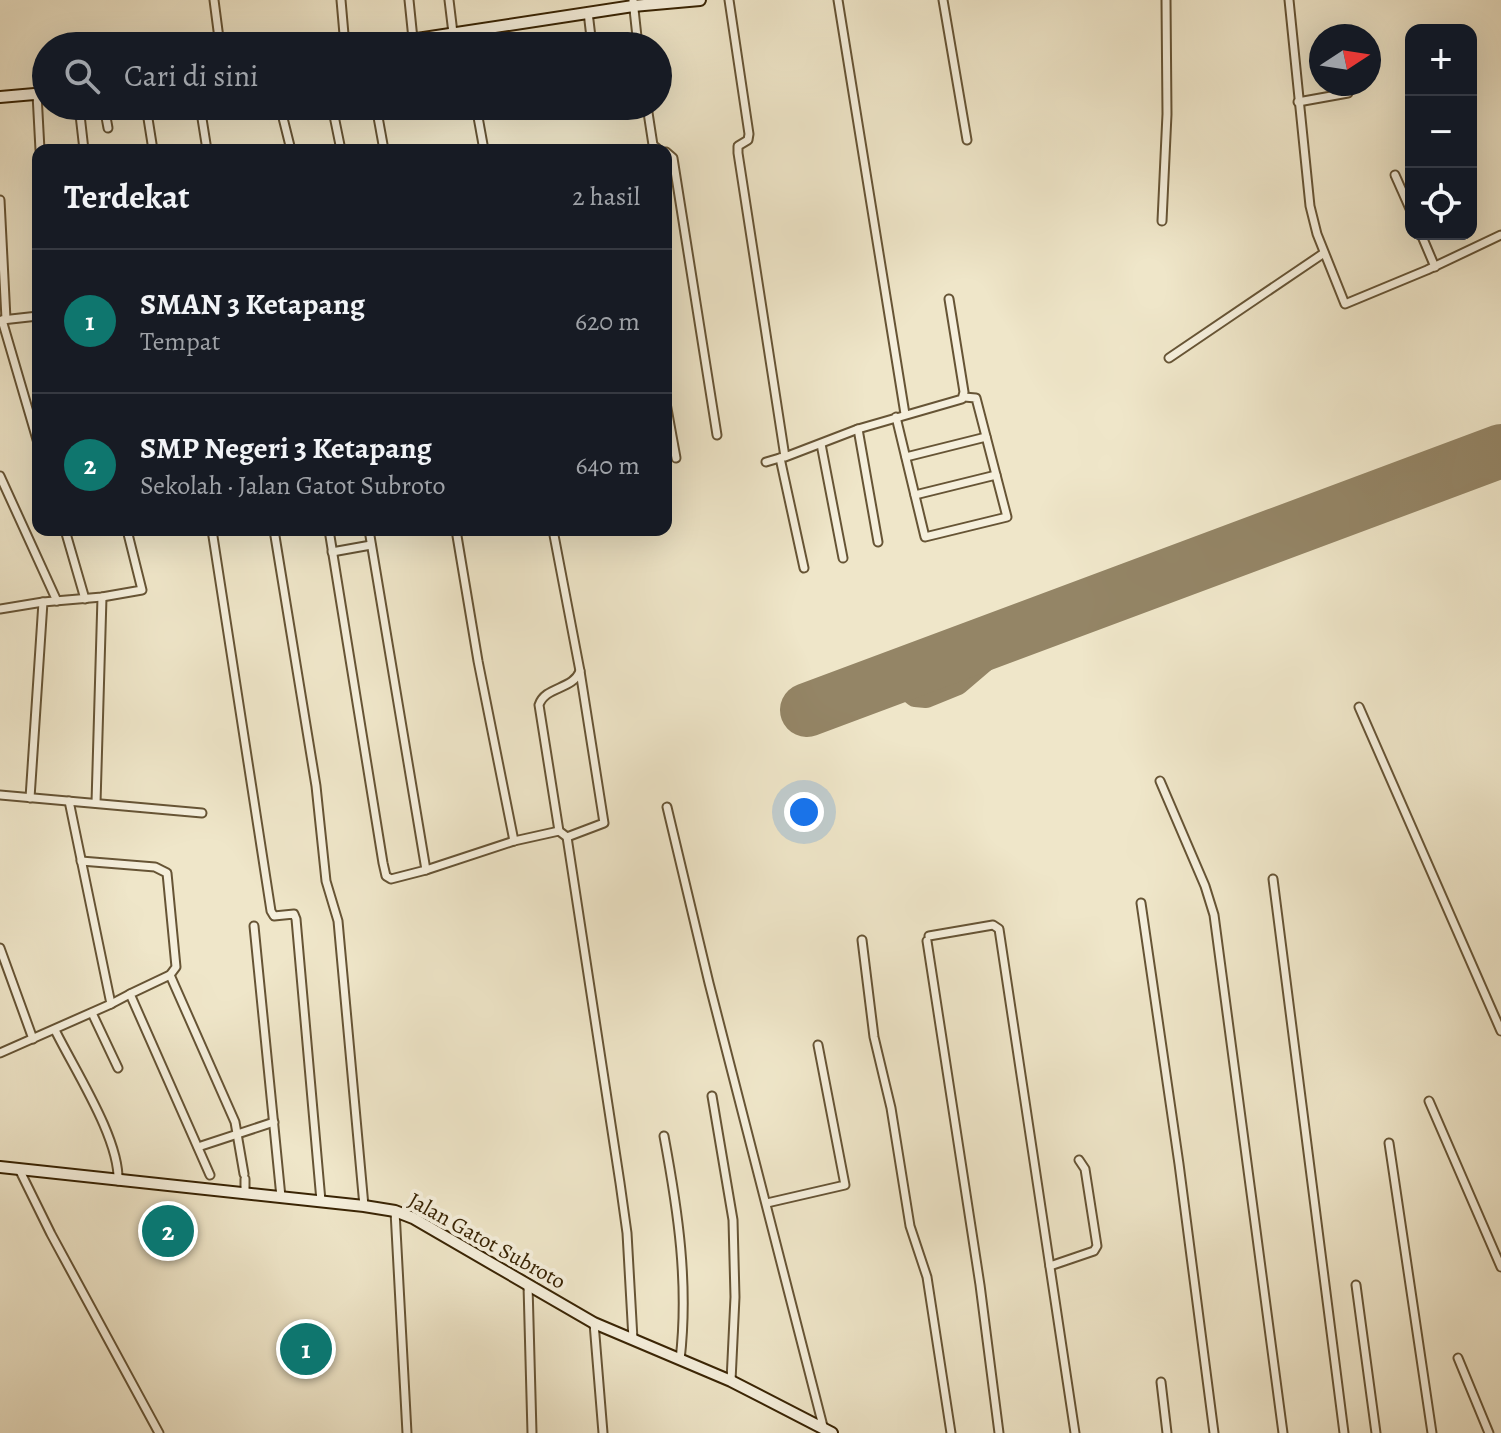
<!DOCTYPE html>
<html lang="id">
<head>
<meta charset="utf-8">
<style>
  :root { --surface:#171b24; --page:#242831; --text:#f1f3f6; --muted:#9ea1a6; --line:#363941; --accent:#0f766e }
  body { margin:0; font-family:Alegreya,serif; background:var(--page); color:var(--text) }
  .controls { position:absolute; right:24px; top:24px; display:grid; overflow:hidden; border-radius:16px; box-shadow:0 8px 32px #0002 }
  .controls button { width:72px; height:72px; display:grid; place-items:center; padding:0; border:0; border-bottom:2px solid var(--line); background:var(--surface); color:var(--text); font:40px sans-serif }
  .compass { position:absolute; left:1309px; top:24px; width:72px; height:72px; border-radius:50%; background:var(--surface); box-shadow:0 8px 32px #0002; rotate:78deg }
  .you { position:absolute; left:804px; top:812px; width:28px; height:28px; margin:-20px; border:6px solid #fff; border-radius:50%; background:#1a73e8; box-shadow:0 0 0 12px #1a73e833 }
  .badge { display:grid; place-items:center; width:52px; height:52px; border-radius:50%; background:var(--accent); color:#fff; font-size:26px; font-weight:700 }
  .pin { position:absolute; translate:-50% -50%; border:4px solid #fff; box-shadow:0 2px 8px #0006 }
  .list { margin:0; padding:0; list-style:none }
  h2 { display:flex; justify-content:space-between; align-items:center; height:104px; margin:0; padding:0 32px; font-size:34px }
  h2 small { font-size:26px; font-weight:400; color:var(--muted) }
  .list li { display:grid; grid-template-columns:52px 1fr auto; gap:24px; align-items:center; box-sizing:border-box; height:144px; padding:0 32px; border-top:2px solid var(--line) }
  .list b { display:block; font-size:30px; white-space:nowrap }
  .list p { margin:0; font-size:26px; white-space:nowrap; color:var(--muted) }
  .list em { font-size:26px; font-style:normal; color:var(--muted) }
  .icon { flex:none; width:44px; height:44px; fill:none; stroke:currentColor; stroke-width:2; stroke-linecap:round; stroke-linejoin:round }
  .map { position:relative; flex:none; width:1501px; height:1433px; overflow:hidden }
  .search { position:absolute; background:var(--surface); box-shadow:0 8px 32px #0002; left:32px; top:32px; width:640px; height:88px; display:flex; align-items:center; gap:20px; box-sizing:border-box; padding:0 28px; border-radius:44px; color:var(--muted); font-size:30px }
  .panel { position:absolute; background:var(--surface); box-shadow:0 8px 32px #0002; left:32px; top:144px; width:640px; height:392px; border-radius:16px }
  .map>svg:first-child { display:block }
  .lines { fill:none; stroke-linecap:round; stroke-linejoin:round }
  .taxiway { stroke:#948566; stroke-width:22 }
  .runway { stroke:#948566; stroke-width:54 }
  .street-casing { stroke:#665435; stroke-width:11 }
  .secondary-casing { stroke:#392404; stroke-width:14 }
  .street { stroke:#f5efdc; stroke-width:7 }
  .secondary { stroke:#f5efdc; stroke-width:10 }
  .labels { text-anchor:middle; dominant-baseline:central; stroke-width:8; stroke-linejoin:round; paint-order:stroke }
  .street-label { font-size:22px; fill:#392404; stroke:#f5efdc }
</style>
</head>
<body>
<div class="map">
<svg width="1501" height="1433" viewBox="0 0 1501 1433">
  <rect width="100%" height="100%" fill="#efe6c9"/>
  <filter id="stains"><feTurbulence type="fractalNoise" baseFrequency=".0025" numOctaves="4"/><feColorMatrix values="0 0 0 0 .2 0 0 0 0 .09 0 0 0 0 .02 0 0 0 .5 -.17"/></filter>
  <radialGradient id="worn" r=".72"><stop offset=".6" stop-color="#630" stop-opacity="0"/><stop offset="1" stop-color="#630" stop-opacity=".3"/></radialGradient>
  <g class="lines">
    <polyline class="taxiway" points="902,674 910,692 915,696 926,697 958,684 999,649 1031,626"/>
    <polyline class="runway" points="807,710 1501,451"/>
    <g class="street-casing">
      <g id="street">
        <polyline points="214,0 220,46"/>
        <polyline points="341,0 345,46"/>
        <polyline points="409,0 413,39"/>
        <polyline points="449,0 453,33"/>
        <polyline points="633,0 638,46"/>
        <polyline points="729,0 749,134 748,140 738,146 738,153 785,457 858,429 962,399 964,392 949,299"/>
        <polyline points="838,0 905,414"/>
        <polyline points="943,0 967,140"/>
        <polyline points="1289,0 1310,206 1317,234 1345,304 1427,270 1501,235"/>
        <polyline points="588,12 592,46"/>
        <polyline points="462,32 465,46"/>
        <polyline points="37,94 40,150"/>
        <polyline points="1298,102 1348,93"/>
        <polyline points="79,106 84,150"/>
        <polyline points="104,106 108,128"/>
        <polyline points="146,106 153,150"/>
        <polyline points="200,106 207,150"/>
        <polyline points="280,106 291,150"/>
        <polyline points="332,106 341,150"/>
        <polyline points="376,106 384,150"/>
        <polyline points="476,106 484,150"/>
        <polyline points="600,106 601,111"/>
        <polyline points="647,106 653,145 659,150"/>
        <polyline points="666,152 673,158 717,435"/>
        <polyline points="1395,175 1411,211"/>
        <polyline points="0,200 6,319"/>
        <polyline points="1162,221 1167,114 1166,0"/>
        <polyline points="1421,234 1435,267"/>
        <polyline points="2,320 38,443"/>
        <polyline points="2,320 38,316"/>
        <polyline points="1169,358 1324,253"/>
        <polyline points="666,403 676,458"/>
        <polyline points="896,417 925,537 1007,517 976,398 964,397"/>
        <polyline points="858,429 878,542"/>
        <polyline points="821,444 843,558"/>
        <polyline points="906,457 986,437"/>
        <polyline points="780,458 804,568"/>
        <polyline points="766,462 783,457"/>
        <polyline points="0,476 57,601"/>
        <polyline points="915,495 996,475"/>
        <polyline points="65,530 85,599"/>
        <polyline points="212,530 271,911 274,916 294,914 296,919 321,1201"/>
        <polyline points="274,530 316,786 326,881 338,921 364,1206"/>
        <polyline points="329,530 383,863 386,876 391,879 426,870 369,530"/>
        <polyline points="456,530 478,661 514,841"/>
        <polyline points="553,530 580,671 604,823 567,837"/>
        <polyline points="332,552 371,545"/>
        <polyline points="0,609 43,602"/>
        <path d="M 580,671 C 573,690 545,686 539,705 L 559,831 L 567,837 L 620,1183 L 627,1233 L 633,1339"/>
        <polyline points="1359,707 1501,1031"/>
        <polyline points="1160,781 1205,886 1214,915 1283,1433"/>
        <polyline points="0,795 202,813"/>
        <polyline points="30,798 43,602 102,597 142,590 127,530"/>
        <polyline points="96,803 102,597"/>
        <polyline points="667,807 709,983 824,1430"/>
        <polyline points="81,861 155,867 167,873 176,967 170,975 130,994 210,1175"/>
        <polyline points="426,870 514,841 559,831"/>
        <polyline points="1273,879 1344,1433"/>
        <polyline points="1141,903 1179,1164 1214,1433"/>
        <polyline points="254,926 281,1197"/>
        <polyline points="929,936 993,925 999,929 1075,1433"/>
        <polyline points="862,940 874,1037 891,1108 910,1226 927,1277 951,1433"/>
        <polyline points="927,941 980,1285 999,1433"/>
        <polyline points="0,948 33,1039"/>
        <polyline points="170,975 235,1122 244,1174"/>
        <polyline points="111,1004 130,994"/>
        <polyline points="92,1013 118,1068"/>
        <path d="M 55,1030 C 74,1069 120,1139 118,1181"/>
        <polyline points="0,1053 111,1004 69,801"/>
        <polyline points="712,1096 733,1220 735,1297 731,1381"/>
        <polyline points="1429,1101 1501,1267"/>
        <path d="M 664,1136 C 678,1211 689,1284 680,1360"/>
        <polyline points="1389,1143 1432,1433"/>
        <polyline points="198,1147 274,1122"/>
        <polyline points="19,1169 51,1234 159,1433"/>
        <polyline points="245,1193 245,1179"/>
        <polyline points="767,1203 845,1185 818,1045"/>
        <polyline points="395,1211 407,1433"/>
        <polyline points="1050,1266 1094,1251 1097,1246 1085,1169 1079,1160"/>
        <polyline points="528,1285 532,1433"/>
        <polyline points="1356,1285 1376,1433"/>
        <polyline points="594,1323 603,1433"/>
        <polyline points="1458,1358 1489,1433"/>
        <polyline points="1161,1382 1167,1433"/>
      </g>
    </g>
    <g class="secondary-casing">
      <g id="secondary">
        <polyline points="371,46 633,6 700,0"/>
        <polyline points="0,97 46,93"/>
        <polyline points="0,1167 364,1206 395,1211 413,1218 594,1323 731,1381 832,1433"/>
      </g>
    </g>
    <use href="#street" class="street"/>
    <use href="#secondary" class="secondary"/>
  </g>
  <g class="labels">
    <g class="street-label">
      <text transform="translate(487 1241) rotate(29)">Jalan Gatot Subroto</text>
    </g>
  </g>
  <rect width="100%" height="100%" filter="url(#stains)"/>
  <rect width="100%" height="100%" fill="url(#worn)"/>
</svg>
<div class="controls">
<button>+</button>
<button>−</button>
<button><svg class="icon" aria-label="locate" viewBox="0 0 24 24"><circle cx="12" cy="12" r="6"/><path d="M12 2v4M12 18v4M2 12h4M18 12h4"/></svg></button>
</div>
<svg class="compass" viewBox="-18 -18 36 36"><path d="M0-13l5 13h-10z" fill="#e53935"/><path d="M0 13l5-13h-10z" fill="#9ea1a6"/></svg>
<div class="you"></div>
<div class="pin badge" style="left:306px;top:1349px">1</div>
<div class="pin badge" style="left:168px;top:1231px">2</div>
<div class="search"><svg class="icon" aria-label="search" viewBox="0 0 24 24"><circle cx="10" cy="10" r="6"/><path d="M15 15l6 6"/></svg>Cari di sini</div>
<section class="panel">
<h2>Terdekat<small>2 hasil</small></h2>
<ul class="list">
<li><span class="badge">1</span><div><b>SMAN 3 Ketapang</b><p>Tempat</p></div><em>620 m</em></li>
<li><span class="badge">2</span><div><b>SMP Negeri 3 Ketapang</b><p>Sekolah · Jalan Gatot Subroto</p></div><em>640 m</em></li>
</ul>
</section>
</div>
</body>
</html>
